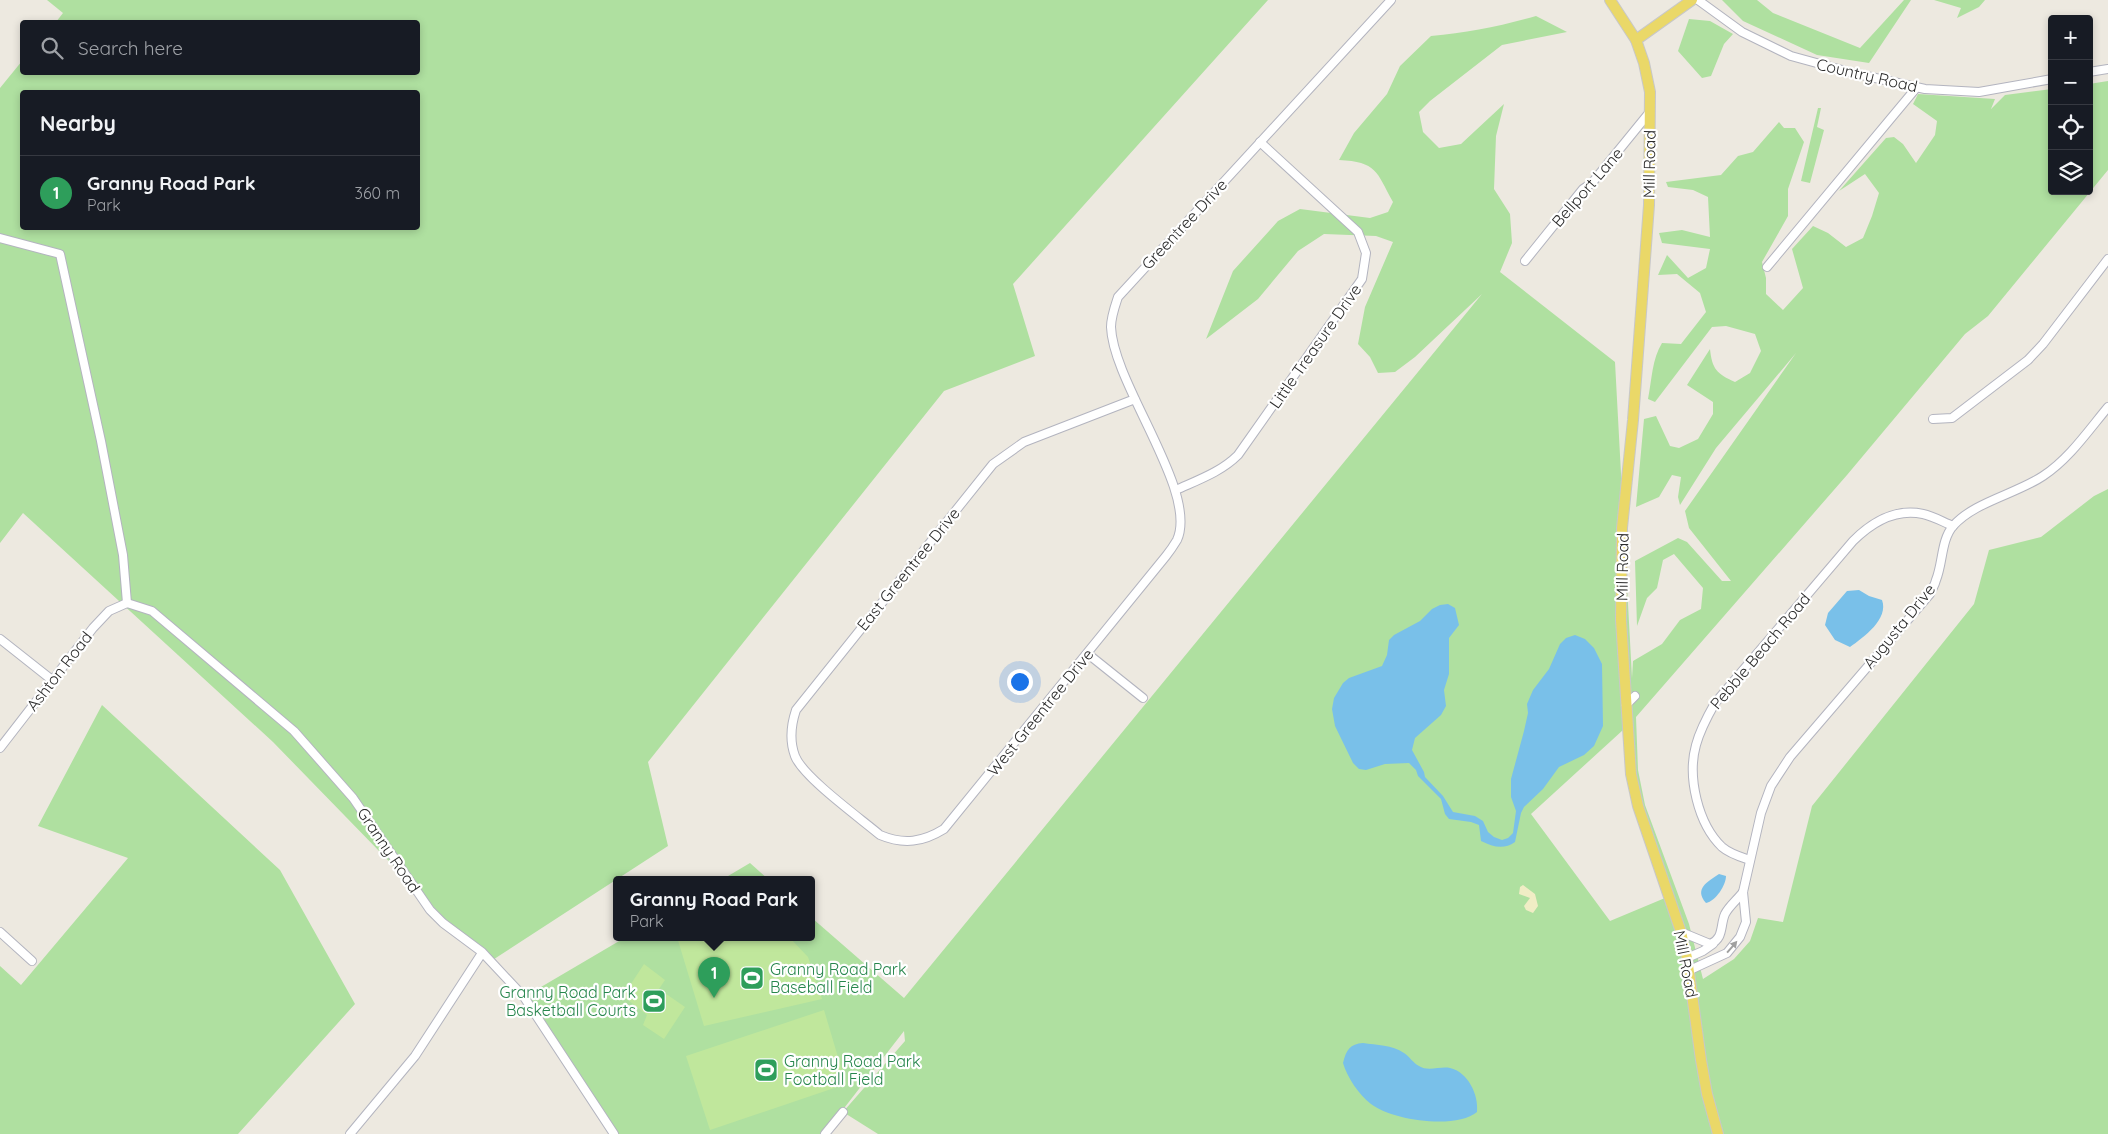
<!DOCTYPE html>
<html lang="en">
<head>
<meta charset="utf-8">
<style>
  :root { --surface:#171b24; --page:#242831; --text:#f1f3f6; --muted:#9ea1a6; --line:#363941; --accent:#0b8043 }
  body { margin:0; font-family:Quicksand,sans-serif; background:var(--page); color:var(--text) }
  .controls { position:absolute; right:15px; top:15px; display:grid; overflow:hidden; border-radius:5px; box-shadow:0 2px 8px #0003 }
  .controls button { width:45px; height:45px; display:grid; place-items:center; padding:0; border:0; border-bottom:1px solid var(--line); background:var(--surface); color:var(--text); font:25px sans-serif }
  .you { position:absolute; left:1019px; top:681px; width:18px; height:18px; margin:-12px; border:4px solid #fff; border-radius:50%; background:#1a73e8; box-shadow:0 0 0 8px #1a73e833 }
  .badge { display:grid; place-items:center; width:32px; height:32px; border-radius:50%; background:var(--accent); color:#fff; font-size:16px; font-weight:700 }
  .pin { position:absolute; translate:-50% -41px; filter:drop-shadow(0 1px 2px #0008) }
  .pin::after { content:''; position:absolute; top:26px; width:18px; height:15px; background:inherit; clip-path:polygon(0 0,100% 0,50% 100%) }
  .popup { position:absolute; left:613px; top:876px; width:202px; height:65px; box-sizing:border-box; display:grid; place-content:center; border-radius:5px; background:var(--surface); filter:drop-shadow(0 1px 4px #0005); font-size:16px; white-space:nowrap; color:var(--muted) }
  .popup b { font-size:19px; color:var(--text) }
  .popup::after { content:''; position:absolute; left:50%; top:100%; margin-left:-10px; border:10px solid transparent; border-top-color:var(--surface) }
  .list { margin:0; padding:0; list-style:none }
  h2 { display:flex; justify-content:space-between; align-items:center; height:65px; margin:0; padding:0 20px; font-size:21px }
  h2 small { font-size:16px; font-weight:400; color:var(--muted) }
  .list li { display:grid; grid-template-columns:32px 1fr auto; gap:15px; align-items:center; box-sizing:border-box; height:75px; padding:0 20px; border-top:1px solid var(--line) }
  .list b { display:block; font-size:19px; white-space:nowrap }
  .list p { margin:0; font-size:16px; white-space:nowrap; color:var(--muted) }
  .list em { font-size:16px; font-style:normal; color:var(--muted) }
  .icon { flex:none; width:28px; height:28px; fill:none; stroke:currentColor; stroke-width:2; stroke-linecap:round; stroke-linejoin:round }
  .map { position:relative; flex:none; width:2108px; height:1134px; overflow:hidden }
  .search { position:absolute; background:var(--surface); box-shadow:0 2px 8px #0003; left:20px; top:20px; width:400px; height:55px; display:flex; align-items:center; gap:12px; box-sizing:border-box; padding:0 18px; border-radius:5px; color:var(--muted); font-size:19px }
  .panel { position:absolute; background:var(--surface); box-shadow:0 2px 8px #0003; left:20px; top:90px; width:400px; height:140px; border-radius:5px }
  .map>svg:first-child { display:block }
  .green { fill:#afe0a0; fill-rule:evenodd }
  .sand { fill:#f0edc5 }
  .pitch { fill:#c0e79c }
  .water { fill:#79c0e9 }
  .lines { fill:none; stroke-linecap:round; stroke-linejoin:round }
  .minor-casing { stroke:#b3b4bf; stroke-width:10 }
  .major-casing { stroke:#c8c8c8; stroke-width:12 }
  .minor { stroke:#fff; stroke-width:8 }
  .major { stroke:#ead868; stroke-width:10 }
  .oneway { fill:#a0a0a0 }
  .labels { text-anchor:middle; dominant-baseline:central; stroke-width:4.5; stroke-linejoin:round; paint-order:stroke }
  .street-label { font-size:16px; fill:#2c2c2c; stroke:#fff }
  .leisure-label { font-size:16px; fill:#27864d; stroke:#fff; text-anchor:start }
</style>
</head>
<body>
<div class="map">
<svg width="2108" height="1134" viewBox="0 0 2108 1134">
  <rect width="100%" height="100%" fill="#ede9e0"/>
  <g class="green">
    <path d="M 47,0 L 1268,0 L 1013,284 L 1035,356 L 944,391 L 648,762 L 668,846 L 488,963 L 273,742 L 23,513 L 0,543 L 0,88 L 22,61 L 22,72 L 418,72 L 418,22 L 56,22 L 63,13 ZM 22,92 L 418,92 L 418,228 L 22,228 Z"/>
    <polygon points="1722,0 1757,0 1773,13 1860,48 1904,0 1911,0 1869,63 1817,55 1743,21"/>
    <polygon points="1934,0 1985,0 1979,7 1957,18 1961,8"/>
    <path d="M 1536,16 L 1567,32 L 1502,45 L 1430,101 L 1419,112 L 1423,132 L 1439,148 L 1461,144 L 1504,104 L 1496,136 L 1494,189 L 1510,214 L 1512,243 L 1500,272 L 1615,362 L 1632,678 L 1633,661 L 1662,644 L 1680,620 L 1701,609 L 1703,588 L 1674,554 L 1663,560 L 1657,588 L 1647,598 L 1637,626 L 1635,561 L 1678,538 L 1687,542 L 1722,581 L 1731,581 L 1689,528 L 1685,511 L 1796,353 L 1716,448 L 1680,505 L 1678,497 L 1681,477 L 1672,475 L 1659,497 L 1636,507 L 1644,419 L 1656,416 L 1670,446 L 1679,448 L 1698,439 L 1713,414 L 1713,402 L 1687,385 L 1710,349 C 1712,369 1717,374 1735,382 L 1750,373 L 1761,351 L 1755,334 L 1726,326 L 1712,327 L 1655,402 L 1648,399 C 1652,379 1652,359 1662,343 L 1681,344 L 1706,312 L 1700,293 L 1677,274 L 1658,275 L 1667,255 L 1688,278 L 1706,268 L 1710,249 L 1662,243 L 1659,233 L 1682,230 L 1710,237 L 1708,197 L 1693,190 L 1668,187 L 1666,182 L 1721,175 L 1738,156 L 1753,152 L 1779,122 L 1784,128 L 1795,128 L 1804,142 L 1788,189 L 1788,216 L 1762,262 L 1766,278 L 1766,294 L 1783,310 L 1803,288 L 1792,249 L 1813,226 L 1828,233 L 1846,247 L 1863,238 L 1872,216 L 1879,193 L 1865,174 L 1839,191 L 1886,138 L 1894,137 L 1903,144 L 1916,163 L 1935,135 L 1937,121 L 1913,104 L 1918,94 L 1995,99 L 1991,109 L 2005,95 L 2052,89 L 2052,191 L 2089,191 L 2089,84 L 2108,81 L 2108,170 L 1988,316 L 1965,334 L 1847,475 L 1636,717 L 1638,770 L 1645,805 L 1689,924 L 1703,979 L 1734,959 L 1750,941 L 1758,918 L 1783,922 L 1812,806 L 1974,604 L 1989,550 L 2041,537 L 2094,496 L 2108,489 L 2108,1134 L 878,1134 L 843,1112 L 905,1041 L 904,1031 L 824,1134 L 612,1134 L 524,997 L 626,937 L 812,937 L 812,918 L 904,998 L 1482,294 L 1415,357 L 1395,372 L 1378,373 L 1370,357 L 1358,344 L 1365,307 L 1393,242 L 1376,236 L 1324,234 L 1298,251 L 1258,299 L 1206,339 L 1233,271 L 1278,221 L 1300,209 L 1370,218 L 1388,212 L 1393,202 C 1376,171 1377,162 1339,160 L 1354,133 L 1387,94 L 1400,66 L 1431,36 C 1467,33 1501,26 1536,16 ZM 1623,730 L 1665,898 L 1610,921 L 1531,814 Z"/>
    <polygon points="1689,19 1710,21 1733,34 1724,44 1711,76 1702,78 1678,51"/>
    <polygon points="1818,108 1821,108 1817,127 1824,130 1810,183 1801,181"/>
    <polygon points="102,705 280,870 355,1004 238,1134 0,1134 0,966 21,985 128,858 38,826"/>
    <polygon points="750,863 768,879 723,879"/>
  </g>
  <polygon class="sand" points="1523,885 1535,894 1538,906 1533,913 1526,910 1524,906 1530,898 1519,894 1520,887"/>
  <g class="pitch">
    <polygon points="677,937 789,937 808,957 822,999 704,1026"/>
    <polygon points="644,964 665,980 659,989 685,1007 664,1039 643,1025 647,1015 623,996"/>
    <polygon points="824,1010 846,1084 710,1130 686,1056"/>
  </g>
  <g class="water">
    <path d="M 1859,590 L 1869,596 L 1882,600 C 1889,619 1864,637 1850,647 L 1835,640 L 1825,625 L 1828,613 L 1847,591 Z"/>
    <path d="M 1448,604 L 1455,608 L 1459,625 L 1449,638 L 1449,674 L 1444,690 L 1446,706 L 1441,715 L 1415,738 L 1412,750 L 1424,772 L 1425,777 L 1443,796 L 1453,812 L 1475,816 L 1483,821 L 1488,832 L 1494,837 L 1502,840 L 1508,838 L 1513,833 L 1516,811 L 1511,797 L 1511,779 L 1524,731 L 1528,713 L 1527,704 L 1533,690 L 1549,669 L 1560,644 L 1566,638 L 1575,635 L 1585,639 L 1594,648 L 1602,664 L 1603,726 L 1594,746 L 1584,755 L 1559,767 L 1543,789 L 1524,807 L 1521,813 L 1515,842 C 1504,850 1493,847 1481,841 L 1479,825 L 1471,822 L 1449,819 L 1445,814 L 1441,799 L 1418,776 L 1416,770 L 1409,763 L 1385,764 L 1366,770 L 1359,769 L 1353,763 L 1335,726 L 1332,709 L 1334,698 L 1343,683 L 1349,678 L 1382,666 L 1387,655 L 1389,640 L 1394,635 L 1420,621 L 1432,609 L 1440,605 Z"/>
    <path d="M 1719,874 L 1726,876 C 1726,885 1716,901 1706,903 C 1694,889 1707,882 1719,874 Z"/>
    <path d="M 1363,1043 C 1377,1045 1392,1045 1404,1053 C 1410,1057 1413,1063 1419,1066 C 1428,1072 1440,1066 1450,1068 C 1468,1072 1479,1095 1477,1112 C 1456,1130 1391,1120 1371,1104 C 1359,1095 1347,1077 1343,1063 C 1346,1050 1350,1044 1363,1043 Z"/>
  </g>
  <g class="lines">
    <g class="minor-casing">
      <g id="minor">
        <polyline points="1698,0 1742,32 1791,56 1853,73 1925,89 1979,92 2052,79"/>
        <polyline points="2089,72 2108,69"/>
        <polyline points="0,238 60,254 101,441 123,555 127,603"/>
        <polyline points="1525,261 1583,189 1592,183 1649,113"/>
        <polyline points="1767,267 1917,87"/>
        <path d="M 1135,399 L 1024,442 L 993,464 L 796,710 C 791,725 789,740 795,756 C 803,777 860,818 880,835 C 904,845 923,842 944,829 L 1166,556 C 1170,551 1174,545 1177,540 C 1199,492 1113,384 1111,327 C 1111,317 1115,306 1118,297 L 1391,0"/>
        <polyline points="1933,419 1952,418 2028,360 2043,344 2108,259"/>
        <path d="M 1176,490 C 1198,480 1221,472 1238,455 L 1362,279 L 1366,253 L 1358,232 L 1260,142"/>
        <polyline points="127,603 152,611 294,731 353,798 430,910 443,923 482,952 524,997 614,1134"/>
        <polyline points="0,639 52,680"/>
        <polyline points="1088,654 1143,698"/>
        <polyline points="1626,705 1635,696"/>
        <polyline points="0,748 93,628 109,611 127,603"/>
        <path d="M 1750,860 C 1741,857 1730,854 1722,847 C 1698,824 1687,777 1696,745 C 1700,730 1707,717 1715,703 L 1853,541 C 1872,522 1895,508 1923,514 C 1933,516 1943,522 1953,526"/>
        <polyline points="0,932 32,961"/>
        <path d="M 1681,932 L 1710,944 C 1724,939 1720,925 1725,914 C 1729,906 1738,899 1743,892"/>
        <polyline points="1687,958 1703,951 1713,944"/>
        <path d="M 1690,970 L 1727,953 L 1740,937 L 1746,922 L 1743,892 L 1761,813 L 1771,786 L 1790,757 L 1930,594 C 1932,589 1935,585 1936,580 C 1943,563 1941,540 1953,526 C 1974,502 2016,494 2043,476 C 2069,459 2088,431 2108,407"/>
        <polyline points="350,1134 415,1056 482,953"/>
        <polyline points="825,1134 843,1112"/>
      </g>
    </g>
    <g class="major-casing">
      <g id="major">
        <polyline points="1610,0 1636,40 1644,63 1650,92 1649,205 1633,420 1622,528 1621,620 1631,774 1638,806 1681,932 1687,958 1701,1060 1707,1094 1718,1134"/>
        <polyline points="1636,40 1692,0"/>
      </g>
    </g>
    <use href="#minor" class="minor"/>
    <use href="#major" class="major"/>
  </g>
  <defs><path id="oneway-solid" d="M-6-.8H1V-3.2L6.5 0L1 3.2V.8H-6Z" transform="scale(1.25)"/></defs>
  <use class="oneway" href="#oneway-solid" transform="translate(1732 947) rotate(-49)"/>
  <defs>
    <g id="stadium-square" transform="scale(1.25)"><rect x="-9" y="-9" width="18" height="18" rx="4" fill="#2e9e5b" stroke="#fff"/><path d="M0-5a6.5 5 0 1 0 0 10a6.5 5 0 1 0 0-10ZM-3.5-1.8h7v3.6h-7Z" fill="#fff"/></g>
  </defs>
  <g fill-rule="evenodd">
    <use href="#stadium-square" x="752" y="978"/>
    <use href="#stadium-square" x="654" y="1001"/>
    <use href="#stadium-square" x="766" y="1070"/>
  </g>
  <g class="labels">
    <g class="street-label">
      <text transform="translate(1867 75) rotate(13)">Country Road</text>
      <text transform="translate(1649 164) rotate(-89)">Mill Road</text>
      <text transform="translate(1587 187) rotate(-49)">Bellport Lane</text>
      <text transform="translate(1184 224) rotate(-47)">Greentree Drive</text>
      <text transform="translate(1315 346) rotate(-55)">Little Treasure Drive</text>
      <text transform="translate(1622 567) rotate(-89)">Mill Road</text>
      <text transform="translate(908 569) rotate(-51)">East Greentree Drive</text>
      <text transform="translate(1899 626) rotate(-51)">Augusta Drive</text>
      <text transform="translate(1760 651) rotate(-50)">Pebble Beach Road</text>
      <text transform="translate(59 671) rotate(-52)">Ashton Road</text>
      <text transform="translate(1040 712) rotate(-51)">West Greentree Drive</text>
      <text transform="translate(389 850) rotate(56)">Granny Road</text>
      <text transform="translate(1686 964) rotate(79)">Mill Road</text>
    </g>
    <g class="leisure-label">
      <text x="770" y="969">Granny Road Park<tspan x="770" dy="18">Baseball Field</tspan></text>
      <text x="636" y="992" text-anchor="end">Granny Road Park<tspan x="636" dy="18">Basketball Courts</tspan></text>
      <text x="784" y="1061">Granny Road Park<tspan x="784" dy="18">Football Field</tspan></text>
    </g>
  </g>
</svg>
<div class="controls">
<button>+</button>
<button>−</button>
<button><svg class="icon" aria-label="locate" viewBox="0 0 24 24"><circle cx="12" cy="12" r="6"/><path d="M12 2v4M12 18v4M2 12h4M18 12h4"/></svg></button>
<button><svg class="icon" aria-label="layers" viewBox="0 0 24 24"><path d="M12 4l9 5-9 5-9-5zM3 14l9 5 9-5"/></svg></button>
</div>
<div class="you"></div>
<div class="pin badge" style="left:714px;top:998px;background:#2e9e5b">1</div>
<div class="popup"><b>Granny Road Park</b>Park</div>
<div class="search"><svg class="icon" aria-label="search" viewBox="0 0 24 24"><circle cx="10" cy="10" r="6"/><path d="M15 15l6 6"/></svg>Search here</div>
<section class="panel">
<h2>Nearby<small></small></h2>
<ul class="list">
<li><span class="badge" style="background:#2e9e5b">1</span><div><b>Granny Road Park</b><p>Park</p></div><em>360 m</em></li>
</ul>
</section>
</div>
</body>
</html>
